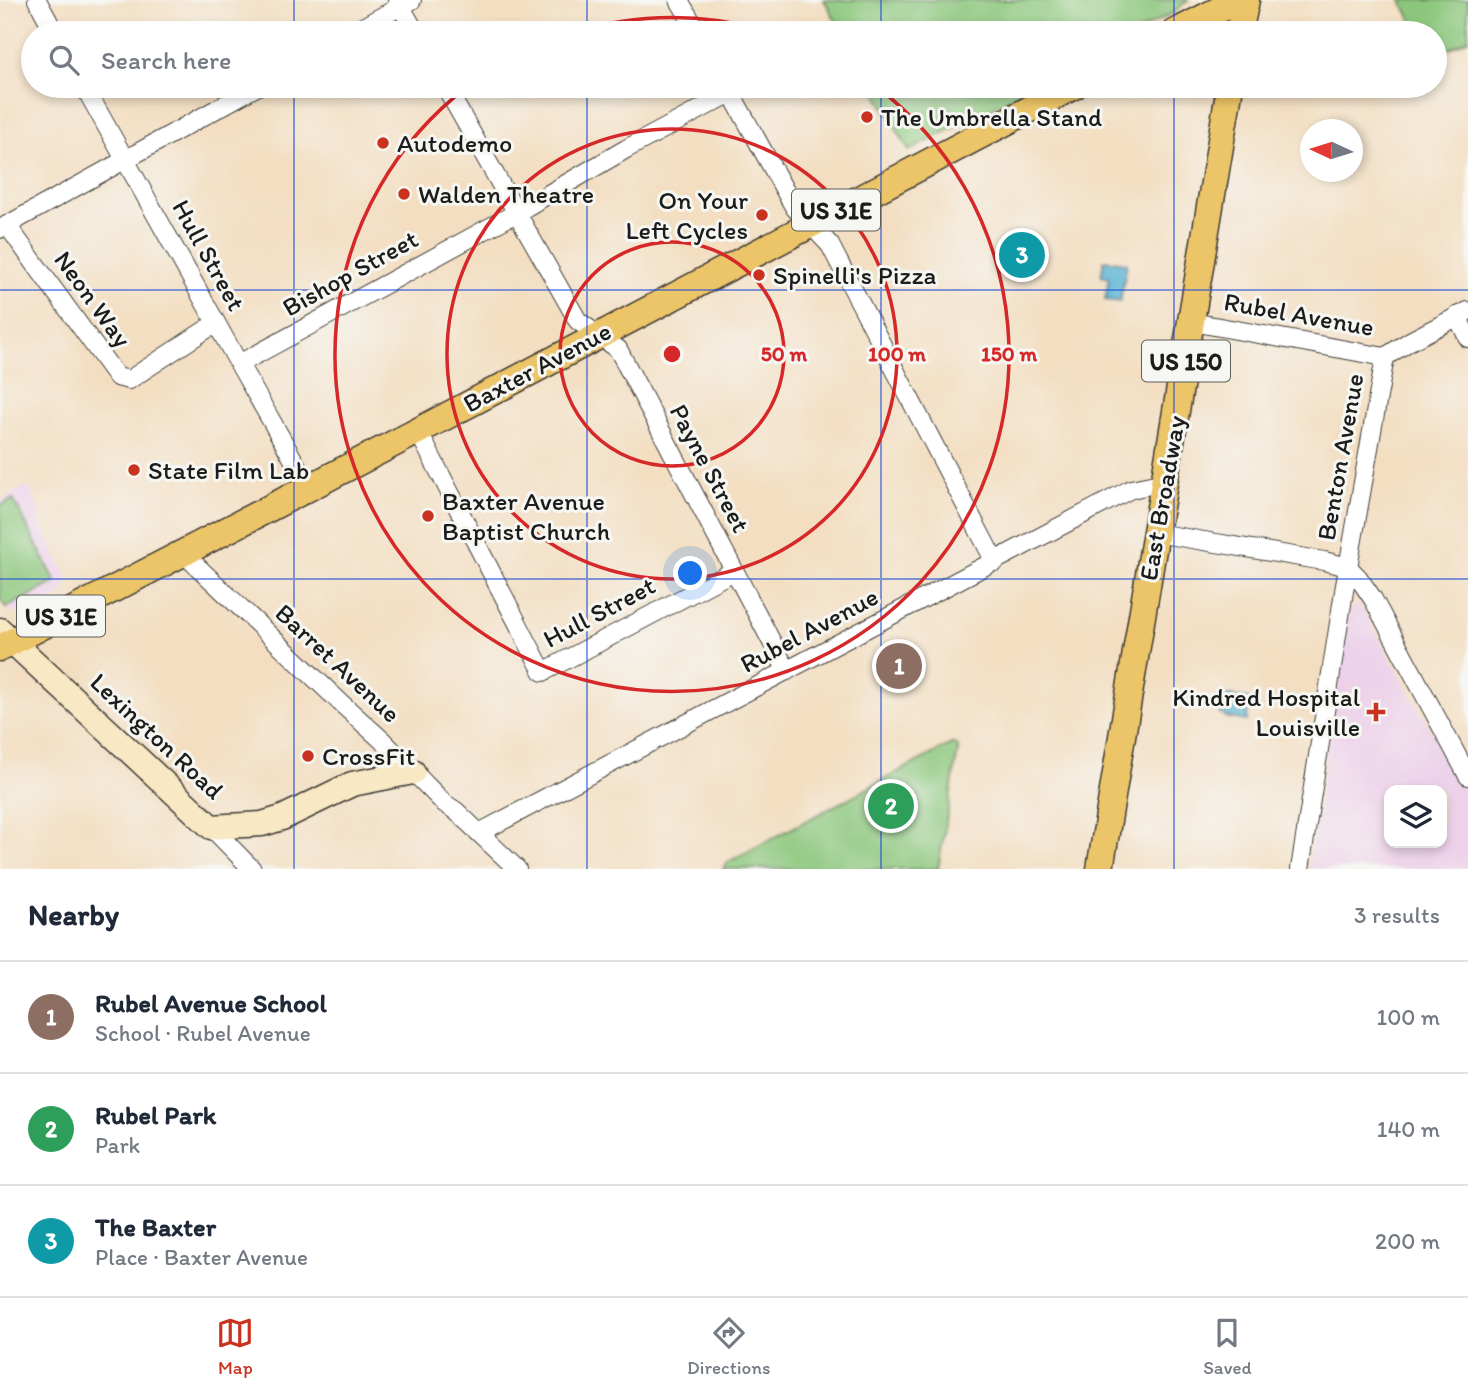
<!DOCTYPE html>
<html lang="en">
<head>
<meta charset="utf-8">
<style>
  :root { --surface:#fff; --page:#f6f6f7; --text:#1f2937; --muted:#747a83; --line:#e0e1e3; --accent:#c8321e }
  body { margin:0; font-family:Itim,sans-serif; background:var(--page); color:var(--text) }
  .controls { position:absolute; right:21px; bottom:21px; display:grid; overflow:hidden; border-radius:14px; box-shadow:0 4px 10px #0003 }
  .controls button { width:63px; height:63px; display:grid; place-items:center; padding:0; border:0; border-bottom:2px solid var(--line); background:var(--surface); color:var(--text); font:35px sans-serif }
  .compass { position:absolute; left:1300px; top:119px; width:63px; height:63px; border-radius:50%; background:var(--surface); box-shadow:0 4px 10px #0003; rotate:274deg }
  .you { position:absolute; left:691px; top:574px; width:24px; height:24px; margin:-18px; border:5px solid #fff; border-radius:50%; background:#1a73e8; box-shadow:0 0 0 10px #1a73e833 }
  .badge { display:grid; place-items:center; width:46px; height:46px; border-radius:50%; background:var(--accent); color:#fff; font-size:23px; font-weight:700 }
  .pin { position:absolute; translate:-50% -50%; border:4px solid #fff; box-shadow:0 2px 7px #0006 }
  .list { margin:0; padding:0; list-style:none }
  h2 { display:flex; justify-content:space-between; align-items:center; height:91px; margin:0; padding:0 28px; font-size:30px }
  h2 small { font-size:23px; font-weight:400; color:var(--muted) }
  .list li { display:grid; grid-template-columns:46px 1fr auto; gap:21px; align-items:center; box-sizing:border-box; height:112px; padding:0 28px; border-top:2px solid var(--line) }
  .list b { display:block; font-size:26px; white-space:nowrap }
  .list p { margin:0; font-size:23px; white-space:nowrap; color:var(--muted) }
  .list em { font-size:23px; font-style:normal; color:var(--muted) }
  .icon { flex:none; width:38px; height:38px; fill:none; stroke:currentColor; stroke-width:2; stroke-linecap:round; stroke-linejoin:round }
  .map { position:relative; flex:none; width:1468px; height:869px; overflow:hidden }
  .search { position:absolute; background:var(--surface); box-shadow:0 4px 10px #0003; left:21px; right:21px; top:21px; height:77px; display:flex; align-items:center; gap:18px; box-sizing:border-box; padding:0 24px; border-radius:38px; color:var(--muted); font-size:26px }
  .sheet { height:427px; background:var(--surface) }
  nav { display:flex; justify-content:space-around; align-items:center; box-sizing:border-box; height:98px; border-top:2px solid var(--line); background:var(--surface); font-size:19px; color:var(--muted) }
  nav a { display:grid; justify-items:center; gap:4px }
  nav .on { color:var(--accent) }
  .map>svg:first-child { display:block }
  .built { fill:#edd1e9; fill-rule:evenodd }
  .green { fill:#8bc67b; stroke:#54714c; stroke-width:2 }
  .water { fill:#53b0d1; stroke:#386676; stroke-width:2 }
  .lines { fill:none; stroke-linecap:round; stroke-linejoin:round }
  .minor-casing { stroke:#3c3935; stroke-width:20 }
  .secondary-casing { stroke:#3c3935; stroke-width:27 }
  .primary-casing { stroke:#3c3935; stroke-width:29 }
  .minor { stroke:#fff; stroke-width:18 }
  .secondary { stroke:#f8e8c3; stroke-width:24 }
  .primary { stroke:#edc569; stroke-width:26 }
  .grid { fill:none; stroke:#1d4ed8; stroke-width:2; stroke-opacity:0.55 }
  .ring { fill:none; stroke:#d62828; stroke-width:3.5 }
  .poi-dot { fill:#c8321e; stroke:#f6f6f2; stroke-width:2.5 }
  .labels { text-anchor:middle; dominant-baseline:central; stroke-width:6; stroke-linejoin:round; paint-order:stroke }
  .shield { fill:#f6f6f2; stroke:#5d5d5c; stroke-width:2 }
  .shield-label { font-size:24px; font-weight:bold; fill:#1c1c1c }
  .poi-label { font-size:26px; fill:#1c1c1c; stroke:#f6f6f2; text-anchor:start }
  .street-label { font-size:26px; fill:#1c1c1c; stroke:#f6f6f2 }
  .centre { fill:#d62828; stroke:#f6f6f2; stroke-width:3.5 }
  .ring-label { font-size:21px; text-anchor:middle; font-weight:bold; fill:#d62828; stroke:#f6f6f2; stroke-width:6; stroke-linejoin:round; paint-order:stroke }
</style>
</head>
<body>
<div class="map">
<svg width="1468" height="869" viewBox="0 0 1468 869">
  <rect width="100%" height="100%" fill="#f6f6f2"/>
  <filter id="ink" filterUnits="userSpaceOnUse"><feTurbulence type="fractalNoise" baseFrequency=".0143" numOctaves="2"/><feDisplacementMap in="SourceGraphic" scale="14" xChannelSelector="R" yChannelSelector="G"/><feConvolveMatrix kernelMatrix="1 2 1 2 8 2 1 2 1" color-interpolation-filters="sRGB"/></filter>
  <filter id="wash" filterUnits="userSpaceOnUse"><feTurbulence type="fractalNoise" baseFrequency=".00686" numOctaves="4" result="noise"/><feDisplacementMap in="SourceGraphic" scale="28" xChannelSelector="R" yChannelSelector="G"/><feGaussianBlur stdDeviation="1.57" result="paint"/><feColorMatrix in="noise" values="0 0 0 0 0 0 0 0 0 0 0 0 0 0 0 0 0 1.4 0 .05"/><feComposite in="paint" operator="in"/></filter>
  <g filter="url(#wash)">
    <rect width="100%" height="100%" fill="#f3dec1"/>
    <g class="built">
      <polygon points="23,487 29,487 40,512 39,520 68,578 63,594 22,616 6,608 0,598 0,501"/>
      <path d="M 1360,604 L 1458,778 L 1468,774 L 1468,869 L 1308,869 L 1349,610 ZM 1389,790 L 1442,790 L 1442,843 L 1389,843 Z"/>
    </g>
    <g class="green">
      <polygon points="824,0 1188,0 1173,13 1135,33 843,33"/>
      <polygon points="1401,0 1468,0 1468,39 1435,56 1435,33 1418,33"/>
      <polygon points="872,86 1035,86 909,151"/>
      <polygon points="13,499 56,582 6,608 0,598 0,506"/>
      <polygon points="951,744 955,744 958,747 958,751 938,869 723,869 728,862"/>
    </g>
    <g class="water">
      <polygon points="1104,260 1127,263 1120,302 1105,300 1109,278 1101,276"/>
      <polygon points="1228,696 1249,699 1247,721 1225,717 1224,715 1220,715 1220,705 1223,697 1227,698"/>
    </g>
  </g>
  <g filter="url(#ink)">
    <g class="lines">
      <g class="minor-casing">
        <g id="minor">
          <polyline points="37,0 55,33"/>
          <polyline points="397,0 416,33"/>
          <polyline points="679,0 698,33"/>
          <polyline points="352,33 412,0"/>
          <polyline points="838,33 841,32"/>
          <polyline points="84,86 239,364 309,487"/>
          <polyline points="445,86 578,321 618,349 787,671"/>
          <polyline points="727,86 794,207 830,245 995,562"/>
          <polyline points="7,225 117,377 129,380 216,323"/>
          <polyline points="0,229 258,86"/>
          <polyline points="1457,316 1468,338"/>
          <polyline points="1192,322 1385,357 1410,341 1468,311"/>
          <polyline points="239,364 516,213 626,149 744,86"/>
          <polyline points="418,431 543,672 734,571"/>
          <polyline points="1156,533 1324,561 1348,567 1358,577 1373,599 1468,776"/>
          <polyline points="183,553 342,704 383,741 444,803 456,811 517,869"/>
          <polyline points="211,827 252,869"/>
          <polyline points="479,833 1131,489 1165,482"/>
          <polyline points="1300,869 1345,585 1385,357"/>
        </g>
      </g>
      <g class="secondary-casing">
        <polyline id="secondary" points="0,630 211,827 262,824 282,818 352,784 413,772"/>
      </g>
      <g class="primary-casing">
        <g id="primary">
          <polyline points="1174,33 1238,0"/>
          <polyline points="1239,33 1246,0"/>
          <polyline points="0,648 418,431 1074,86"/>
          <polyline points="1100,869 1230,86"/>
        </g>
      </g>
      <use href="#minor" class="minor"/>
      <use href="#secondary" class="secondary"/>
      <use href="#primary" class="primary"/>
    </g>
  </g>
  <path class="grid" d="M 294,0 L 294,33M 587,0 L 587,33M 881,0 L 881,33M 1174,0 L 1174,33M 294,86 L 294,869M 587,86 L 587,869M 881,86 L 881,869M 1174,86 L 1174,869M 0,290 L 1468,290M 0,579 L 1468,579"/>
  <g class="ring">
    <circle cx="672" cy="354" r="112"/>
    <circle cx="672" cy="354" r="225"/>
    <path d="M571 33A337 337 0 0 1 773 33M877 87A337 337 0 1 1 467 87"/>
  </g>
  <g class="poi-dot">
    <circle cx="867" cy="117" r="7"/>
    <circle cx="383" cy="143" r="7"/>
    <circle cx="404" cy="194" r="7"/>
    <circle cx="762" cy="215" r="7"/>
    <circle cx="759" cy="275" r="7"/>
    <circle cx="134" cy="470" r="7"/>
    <circle cx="428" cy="516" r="7"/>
    <path d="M1372.5 701.5h7v7h7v7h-7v7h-7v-7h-7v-7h7z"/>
    <circle cx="308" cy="756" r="7"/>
  </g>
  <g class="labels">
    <g class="shield">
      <rect x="792" y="189.5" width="88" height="41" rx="5"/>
      <rect x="1142" y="340.5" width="88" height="41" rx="5"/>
      <rect x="17" y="595.5" width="88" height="41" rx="5"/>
    </g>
    <g class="shield-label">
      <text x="836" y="210">US 31E</text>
      <text x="1186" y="361">US 150</text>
      <text x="61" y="616">US 31E</text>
    </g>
    <g class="poi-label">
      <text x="881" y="117">The Umbrella Stand</text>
      <text x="397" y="143">Autodemo</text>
      <text x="418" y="194">Walden Theatre</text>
      <text x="748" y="200" text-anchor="end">On Your<tspan x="748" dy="30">Left Cycles</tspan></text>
      <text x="773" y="275">Spinelli's Pizza</text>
      <text x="148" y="470">State Film Lab</text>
      <text x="442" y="501">Baxter Avenue<tspan x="442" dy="30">Baptist Church</tspan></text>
      <text x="1360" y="697" text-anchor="end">Kindred Hospital<tspan x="1360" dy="30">Louisville</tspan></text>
      <text x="322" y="756">CrossFit</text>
    </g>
    <g class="street-label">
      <text transform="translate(209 255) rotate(61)">Hull Street</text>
      <text transform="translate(350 273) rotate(-29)">Bishop Street</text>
      <text transform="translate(93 299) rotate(54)">Neon Way</text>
      <text transform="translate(1299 314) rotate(10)">Rubel Avenue</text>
      <text transform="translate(537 367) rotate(-28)">Baxter Avenue</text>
      <text transform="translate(1340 457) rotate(-80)">Benton Avenue</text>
      <text transform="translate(710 468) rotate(62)">Payne Street</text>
      <text transform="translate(1162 498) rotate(-80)">East Broadway</text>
      <text transform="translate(599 612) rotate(-28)">Hull Street</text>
      <text transform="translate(809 630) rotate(-28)">Rubel Avenue</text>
      <text transform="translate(338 663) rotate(43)">Barret Avenue</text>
      <text transform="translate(157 736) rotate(43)">Lexington Road</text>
    </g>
  </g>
  <circle cx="672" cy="354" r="10" class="centre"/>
  <g class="ring-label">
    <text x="784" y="361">50 m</text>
    <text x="897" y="361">100 m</text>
    <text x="1009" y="361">150 m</text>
  </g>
</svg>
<div class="controls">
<button><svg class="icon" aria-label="layers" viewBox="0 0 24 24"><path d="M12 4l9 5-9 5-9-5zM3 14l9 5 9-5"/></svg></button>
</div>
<svg class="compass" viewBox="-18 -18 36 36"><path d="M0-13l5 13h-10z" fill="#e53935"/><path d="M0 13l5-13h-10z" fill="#747a83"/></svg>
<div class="you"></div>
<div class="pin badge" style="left:899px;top:666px;background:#8d6e63">1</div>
<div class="pin badge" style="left:891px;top:806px;background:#2e9e5b">2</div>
<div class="pin badge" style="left:1022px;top:255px;background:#0f9aa8">3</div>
<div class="search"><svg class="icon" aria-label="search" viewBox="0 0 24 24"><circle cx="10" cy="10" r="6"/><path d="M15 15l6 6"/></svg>Search here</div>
</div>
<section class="sheet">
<h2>Nearby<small>3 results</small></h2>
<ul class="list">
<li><span class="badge" style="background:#8d6e63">1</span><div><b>Rubel Avenue School</b><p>School · Rubel Avenue</p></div><em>100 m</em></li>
<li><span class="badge" style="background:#2e9e5b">2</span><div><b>Rubel Park</b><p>Park</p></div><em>140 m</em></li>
<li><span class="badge" style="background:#0f9aa8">3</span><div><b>The Baxter</b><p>Place · Baxter Avenue</p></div><em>200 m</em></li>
</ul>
</section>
<nav>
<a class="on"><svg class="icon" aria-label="map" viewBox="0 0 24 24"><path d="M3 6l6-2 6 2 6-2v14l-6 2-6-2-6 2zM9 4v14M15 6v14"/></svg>Map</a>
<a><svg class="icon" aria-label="directions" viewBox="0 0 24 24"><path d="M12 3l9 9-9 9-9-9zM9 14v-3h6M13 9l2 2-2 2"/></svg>Directions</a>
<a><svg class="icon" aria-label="saved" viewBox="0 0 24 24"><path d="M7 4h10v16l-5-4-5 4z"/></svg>Saved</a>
</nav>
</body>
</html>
